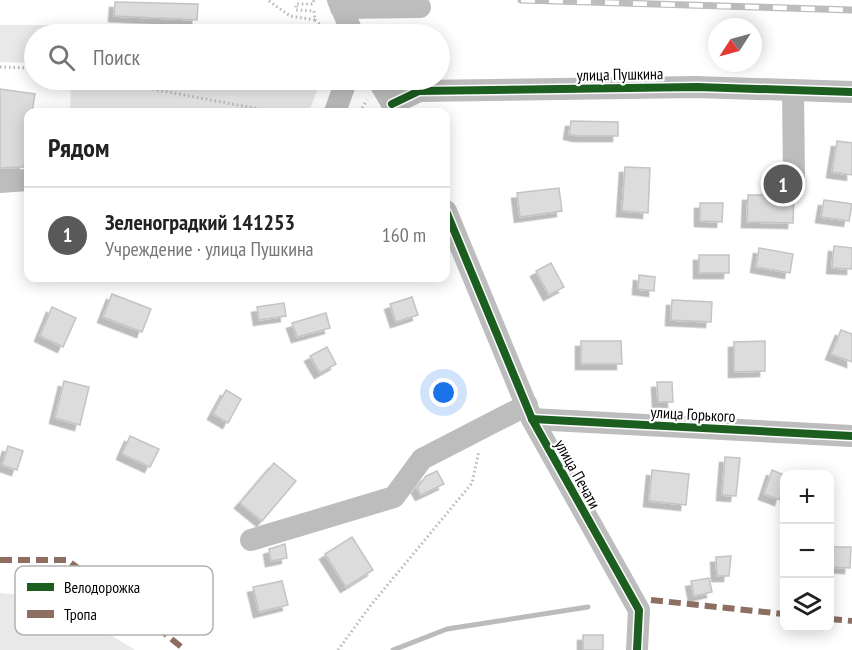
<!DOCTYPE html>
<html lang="ru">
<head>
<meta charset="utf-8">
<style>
  :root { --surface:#fff; --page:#f6f6f6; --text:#222; --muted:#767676; --line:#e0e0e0; --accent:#595959 }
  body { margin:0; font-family:"PT Sans Narrow",sans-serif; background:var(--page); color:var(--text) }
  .controls { position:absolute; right:18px; bottom:18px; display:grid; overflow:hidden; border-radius:12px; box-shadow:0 3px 15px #0003 }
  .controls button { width:54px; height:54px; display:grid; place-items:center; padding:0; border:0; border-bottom:2px solid var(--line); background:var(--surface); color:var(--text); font:30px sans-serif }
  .compass { position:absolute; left:708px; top:18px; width:54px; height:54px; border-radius:50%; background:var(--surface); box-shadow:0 3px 15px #0003; rotate:234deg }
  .you { position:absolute; left:444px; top:393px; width:21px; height:21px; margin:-15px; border:4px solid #fff; border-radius:50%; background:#1a73e8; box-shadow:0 0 0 9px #1a73e833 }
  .badge { display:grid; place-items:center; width:39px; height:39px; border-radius:50%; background:var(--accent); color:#fff; font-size:20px; font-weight:700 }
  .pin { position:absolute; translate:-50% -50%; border:3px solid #fff; box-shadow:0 2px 6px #0006 }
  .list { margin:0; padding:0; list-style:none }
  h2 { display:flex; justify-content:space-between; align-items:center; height:78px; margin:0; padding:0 24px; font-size:26px }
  h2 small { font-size:20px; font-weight:400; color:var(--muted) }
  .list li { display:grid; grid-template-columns:39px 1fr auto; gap:18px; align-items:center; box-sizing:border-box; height:96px; padding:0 24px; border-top:2px solid var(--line) }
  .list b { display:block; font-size:22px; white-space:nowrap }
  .list p { margin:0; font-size:20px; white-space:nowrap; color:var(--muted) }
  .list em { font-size:20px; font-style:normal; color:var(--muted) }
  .icon { flex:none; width:33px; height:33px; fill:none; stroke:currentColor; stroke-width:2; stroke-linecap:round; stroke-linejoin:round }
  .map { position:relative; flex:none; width:852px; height:650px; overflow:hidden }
  .search { position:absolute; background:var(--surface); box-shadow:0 3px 15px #0003; left:24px; top:24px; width:426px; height:66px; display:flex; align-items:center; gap:15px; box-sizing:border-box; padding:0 21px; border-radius:33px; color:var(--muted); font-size:22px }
  .panel { position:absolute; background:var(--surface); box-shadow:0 3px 15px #0003; left:24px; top:108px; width:426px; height:174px; border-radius:12px }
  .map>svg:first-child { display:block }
  .green { fill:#e9e9e9 }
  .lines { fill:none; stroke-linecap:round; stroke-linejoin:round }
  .stream { stroke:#bbb; stroke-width:5 }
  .building { fill:#dcdcdc; stroke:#c4c4c4; stroke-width:1.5; filter:url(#shadow) }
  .path { stroke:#b8b8b8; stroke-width:3; stroke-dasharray:1.5 3; stroke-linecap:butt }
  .minor { stroke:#bdbdbd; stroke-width:22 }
  .rail-casing { stroke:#bdbdbd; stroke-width:7 }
  .rail { stroke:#fff; stroke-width:4.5; stroke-dasharray:14; stroke-linecap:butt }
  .quiet { stroke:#8d6e63; stroke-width:6; stroke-dasharray:12 6; stroke-linecap:butt }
  .cycleway-casing { stroke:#fff; stroke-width:11 }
  .cycleway { stroke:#1b5e20; stroke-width:8 }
  .labels { text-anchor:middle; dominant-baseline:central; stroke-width:4.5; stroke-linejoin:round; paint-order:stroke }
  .street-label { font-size:16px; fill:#000; stroke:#fff }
  .key { fill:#fff; stroke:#b2b2b2; stroke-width:1.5 }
  .key-label { font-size:16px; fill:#000 }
</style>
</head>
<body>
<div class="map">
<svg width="852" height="650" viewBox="0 0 852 650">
  <defs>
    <filter id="shadow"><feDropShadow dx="-5.5" dy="5.5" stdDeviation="0" flood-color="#0004"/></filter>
  </defs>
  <rect width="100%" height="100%" fill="#fff"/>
  <g class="green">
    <polygon points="0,25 272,25 282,34 34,34 34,63 0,62"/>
    <polygon points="71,80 321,80 309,112 70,112"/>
    <polygon points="0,593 49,597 135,650 0,650"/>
  </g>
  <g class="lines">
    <polyline class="stream" points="393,650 447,629 588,607"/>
  </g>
  <g class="building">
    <polygon points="115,2 198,4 197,20 114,16"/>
    <polygon points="0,89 35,94 32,112 28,112 28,136 24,167 0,168"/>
    <polygon points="571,121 618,122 618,136 578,136 569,134"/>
    <polygon points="837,141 852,143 852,175 832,172"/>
    <polygon points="625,167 650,168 648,213 622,211"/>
    <polygon points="772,179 780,179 783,187 788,192 794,193 793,223 747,222 748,195 772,195"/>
    <polygon points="559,188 562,211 520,217 517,193"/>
    <polygon points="824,200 852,204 849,221 821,217"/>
    <polygon points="700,203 723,203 722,222 700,221"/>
    <polygon points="834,246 852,248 852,269 832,268"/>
    <polygon points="759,248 793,254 790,273 756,267"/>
    <rect x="699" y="255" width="30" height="18"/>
    <polygon points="551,263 564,287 549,295 536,271"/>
    <polygon points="639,275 655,277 654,291 638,289"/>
    <polygon points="112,294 151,309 142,332 103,317"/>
    <polygon points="412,297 418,315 396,322 390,304"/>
    <polygon points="672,300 712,302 711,322 671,320"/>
    <polygon points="284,303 286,316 259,320 257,307"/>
    <polygon points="52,307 76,318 63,347 40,336"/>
    <polygon points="326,313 330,328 297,337 292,323"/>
    <polygon points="841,330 852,334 852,362 831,354"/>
    <polygon points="581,341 621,341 622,364 581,364"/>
    <polygon points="765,341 765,371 734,372 734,342"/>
    <polygon points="327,347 336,364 320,373 310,356"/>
    <polygon points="64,381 89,387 80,425 55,418"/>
    <polygon points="657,382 672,382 673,402 658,402"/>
    <polygon points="226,390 241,399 228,423 213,414"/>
    <polygon points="130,436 159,449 150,467 122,454"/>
    <polygon points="8,446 23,451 17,470 2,465"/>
    <polygon points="725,457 740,458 736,496 722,495"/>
    <polygon points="274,463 296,481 262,521 240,503"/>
    <polygon points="652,470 689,474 686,505 649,501"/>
    <polygon points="772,470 784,475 784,486 780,500 764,494"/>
    <polygon points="437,471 444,484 421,495 417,488 426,476"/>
    <polygon points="352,537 373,570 346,587 325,554"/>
    <polygon points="285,544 287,558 271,561 269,549"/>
    <polygon points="830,547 851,547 850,568 830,567"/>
    <polygon points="731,556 729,576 717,576 716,557"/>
    <polygon points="709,578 712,592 694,596 691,581"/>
    <polygon points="282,581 288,605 259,612 253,587"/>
    <rect x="583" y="635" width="20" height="15"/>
  </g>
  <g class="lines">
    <g class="path">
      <polyline points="269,1 290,16 315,20 314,11 296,10 296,4 313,4 314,0"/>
      <polyline points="315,20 331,34"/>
      <polyline points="0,67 34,68"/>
      <polyline points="104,80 275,112"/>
      <polyline points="360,112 367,100"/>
      <polyline points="338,650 371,605 472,483 479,451"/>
    </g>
    <g class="minor">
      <polyline points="338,0 353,34"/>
      <polyline points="341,8 420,7"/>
      <polyline points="378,80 397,112"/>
      <polyline points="793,90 794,180"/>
      <polyline points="392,104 419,91 697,87 852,92"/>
      <polyline points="335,112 345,84 349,80"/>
      <polyline points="0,182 28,180"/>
      <polyline points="446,211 532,419 639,610 637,650"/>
      <polyline points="532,419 852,436"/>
      <polyline points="251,540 394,497 422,459 527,405"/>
    </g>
    <g class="rail-casing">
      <polyline id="rail" points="521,0 852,10"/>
    </g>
    <use href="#rail" class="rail"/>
    <g class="quiet">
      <polyline points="0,560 67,560 131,606 185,650"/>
      <polyline points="651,600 784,614"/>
      <polyline points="830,619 852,621"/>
    </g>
    <g class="cycleway-casing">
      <g id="cycleway">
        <polyline points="392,104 419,91 697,87 852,92"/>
        <polyline points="446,211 532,419 639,610 637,650"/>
        <polyline points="532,419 852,436"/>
      </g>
    </g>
    <use href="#cycleway" class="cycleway"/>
  </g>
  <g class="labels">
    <g class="street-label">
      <text transform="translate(620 74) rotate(-1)">улица Пушкина</text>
      <text transform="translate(693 414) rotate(3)">улица Горького</text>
      <text transform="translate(578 474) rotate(61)">улица Печати</text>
    </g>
  </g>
  <rect x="15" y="566" width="198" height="69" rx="9" class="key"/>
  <rect x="27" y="583" width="27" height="8" fill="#1b5e20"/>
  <rect x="27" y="610" width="27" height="8" fill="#8d6e63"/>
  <g class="key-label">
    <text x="64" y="593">Велодорожка</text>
    <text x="64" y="620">Тропа</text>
  </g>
</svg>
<div class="controls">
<button>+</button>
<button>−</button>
<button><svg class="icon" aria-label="layers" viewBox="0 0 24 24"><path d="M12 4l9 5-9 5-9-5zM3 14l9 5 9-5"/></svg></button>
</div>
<svg class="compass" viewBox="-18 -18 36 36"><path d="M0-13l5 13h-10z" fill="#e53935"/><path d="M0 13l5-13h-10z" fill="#767676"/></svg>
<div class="you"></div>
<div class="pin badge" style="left:783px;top:184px">1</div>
<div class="search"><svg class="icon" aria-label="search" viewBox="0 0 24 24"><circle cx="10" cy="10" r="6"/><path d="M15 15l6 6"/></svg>Поиск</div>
<section class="panel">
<h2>Рядом<small></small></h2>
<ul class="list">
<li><span class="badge">1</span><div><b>Зеленоградкий 141253</b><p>Учреждение · улица Пушкина</p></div><em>160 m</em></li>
</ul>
</section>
</div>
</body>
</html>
